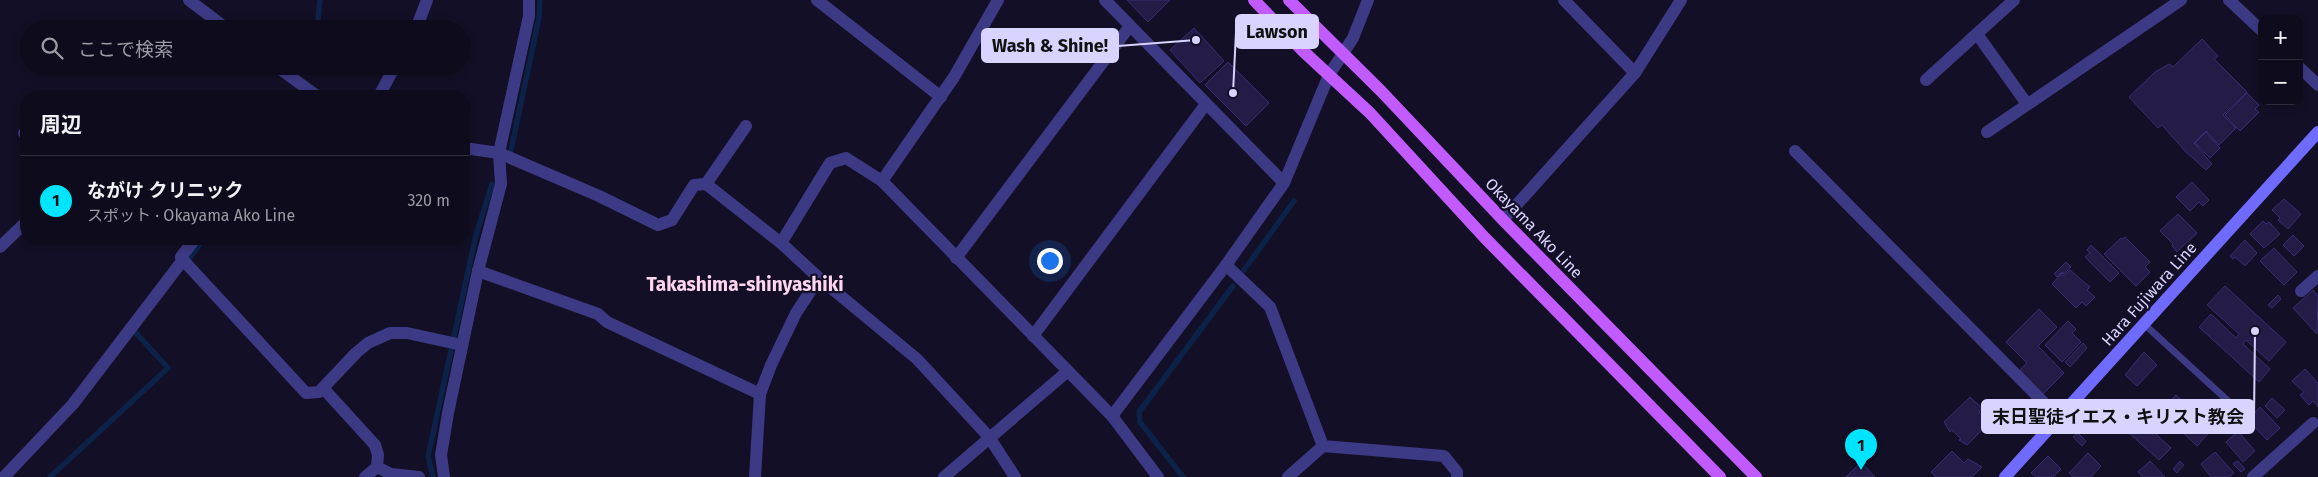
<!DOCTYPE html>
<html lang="ja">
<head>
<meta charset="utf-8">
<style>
  :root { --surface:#0e0b1c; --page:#171425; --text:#f1f3f6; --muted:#9b9ba3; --line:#2e2b3b; --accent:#00e5ff }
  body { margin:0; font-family:"Fira Sans","Noto Sans JP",sans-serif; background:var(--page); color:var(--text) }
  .controls { position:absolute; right:15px; top:15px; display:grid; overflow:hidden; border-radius:10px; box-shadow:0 2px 8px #0003 }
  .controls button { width:45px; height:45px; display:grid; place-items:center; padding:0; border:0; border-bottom:1px solid var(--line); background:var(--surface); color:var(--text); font:25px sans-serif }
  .you { position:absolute; left:1049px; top:260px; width:18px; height:18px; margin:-12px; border:4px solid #fff; border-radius:50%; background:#1a73e8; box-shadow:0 0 0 8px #1a73e833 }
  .badge { display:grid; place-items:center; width:32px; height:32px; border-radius:50%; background:var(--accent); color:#111; font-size:16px; font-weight:700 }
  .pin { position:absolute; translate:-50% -41px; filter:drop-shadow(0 1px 2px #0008) }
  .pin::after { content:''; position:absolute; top:26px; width:18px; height:15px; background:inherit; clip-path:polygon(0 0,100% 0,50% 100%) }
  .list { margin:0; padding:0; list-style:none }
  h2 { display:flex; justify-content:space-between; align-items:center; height:65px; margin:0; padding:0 20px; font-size:21px }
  h2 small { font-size:16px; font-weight:400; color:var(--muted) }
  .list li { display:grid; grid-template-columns:32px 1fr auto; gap:15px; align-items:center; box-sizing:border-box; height:90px; padding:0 20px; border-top:1px solid var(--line) }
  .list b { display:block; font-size:19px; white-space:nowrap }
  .list p { margin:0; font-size:16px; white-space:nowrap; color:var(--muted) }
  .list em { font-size:16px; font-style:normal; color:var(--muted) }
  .icon { flex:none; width:28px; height:28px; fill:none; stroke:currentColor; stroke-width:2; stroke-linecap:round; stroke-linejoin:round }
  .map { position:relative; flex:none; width:2318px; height:477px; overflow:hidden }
  .search { position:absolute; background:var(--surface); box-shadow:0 2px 8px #0003; left:20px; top:20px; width:450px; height:55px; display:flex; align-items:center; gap:12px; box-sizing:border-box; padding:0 18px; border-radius:28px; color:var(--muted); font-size:19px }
  .panel { position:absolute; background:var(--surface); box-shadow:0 2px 8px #0003; left:20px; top:90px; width:450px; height:155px; border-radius:20px }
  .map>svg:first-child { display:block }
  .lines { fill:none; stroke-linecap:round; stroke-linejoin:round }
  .stream { stroke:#0c2248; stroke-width:5.5 }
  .building { fill:#241b47; stroke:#3b2d73 }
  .lane { stroke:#3d3a85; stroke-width:7 }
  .street { stroke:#3d3a85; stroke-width:12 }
  .secondary { stroke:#6f6bff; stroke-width:12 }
  .primary { stroke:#c25bff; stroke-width:12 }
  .labels { text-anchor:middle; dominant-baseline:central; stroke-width:4.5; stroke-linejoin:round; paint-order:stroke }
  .street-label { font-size:16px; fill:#d9d4ff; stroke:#130f26 }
  .quarter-label { font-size:19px; font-weight:bold; fill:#ffd6f0; stroke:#130f26 }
  .leader { fill:none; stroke:#d9d4ff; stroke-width:2 }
  .callout-dot { fill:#d9d4ff; stroke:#130f26; stroke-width:2 }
  .callout { fill:#d9d4ff; stroke:#d9d4ff; stroke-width:2 }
  .callout-label { font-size:18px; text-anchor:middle; font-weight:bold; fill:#111 }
</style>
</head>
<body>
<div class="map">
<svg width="2318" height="477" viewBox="0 0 2318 477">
  <rect width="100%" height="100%" fill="#130f26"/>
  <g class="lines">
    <g class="stream">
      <polyline points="317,29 320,0"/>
      <polyline points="511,150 539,18 540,0"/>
      <polyline points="188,260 204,239"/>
      <polyline points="1244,270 1294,201"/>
      <polyline points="50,477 168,368 136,333"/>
      <polyline points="433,477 428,456 432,438 476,235 492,184"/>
      <polyline points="1183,477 1140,422 1139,412 1233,286"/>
    </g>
  </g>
  <g class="building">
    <polygon points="1127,0 1170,0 1148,22"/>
    <polygon points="1194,28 1224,61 1200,83 1170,50"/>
    <polygon points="2202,39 2218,56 2214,59 2247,92 2223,115 2236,128 2219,145 2206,131 2194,143 2212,164 2206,170 2185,151 2162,125 2158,128 2129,97 2155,72 2169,64 2173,67"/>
    <polygon points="1228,62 1269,103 1246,126 1205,85"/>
    <polygon points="2247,93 2259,105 2255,109 2259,112 2240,131 2225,115"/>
    <polygon points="2206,132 2220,148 2210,158 2195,143"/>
    <polygon points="2192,182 2209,200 2203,206 2199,202 2190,211 2176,197"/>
    <polygon points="2284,199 2301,214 2288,229 2278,220 2280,218 2272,210"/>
    <polygon points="2178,214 2197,233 2177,252 2172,246 2173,244 2160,231"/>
    <polygon points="2263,221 2266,224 2269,222 2280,234 2264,248 2250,234"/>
    <polygon points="2293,235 2304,246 2294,256 2283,245"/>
    <polygon points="2125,237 2150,262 2145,267 2150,272 2136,286 2104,254 2121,238 2122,239"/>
    <polygon points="2245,240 2257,253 2245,266 2235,257 2233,259 2230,256"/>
    <polygon points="2091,245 2119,273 2110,282 2085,257 2090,253 2087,250"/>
    <polygon points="2274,248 2297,272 2284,285 2260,261"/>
    <polygon points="2066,262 2071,267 2064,274 2062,272 2057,277 2054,274"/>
    <polygon points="2070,270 2090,287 2087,290 2095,297 2086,306 2082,302 2076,308 2052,284 2062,273 2064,276"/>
    <polygon points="2225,286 2286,342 2269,361 2246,340 2243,344 2270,369 2259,382 2199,327 2211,314 2236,338 2239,334 2207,305"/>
    <polygon points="2313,290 2318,296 2317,334 2293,308"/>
    <polygon points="2278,295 2281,299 2272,308 2268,305"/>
    <polygon points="2039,309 2057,327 2038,346 2064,373 2043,394 2020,370 2027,363 2006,342"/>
    <polygon points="2068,321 2076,329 2072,333 2081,342 2062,362 2045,345"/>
    <polygon points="2083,343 2087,348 2070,367 2065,362"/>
    <polygon points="2144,352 2157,365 2137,386 2125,375"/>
    <polygon points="2305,369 2318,383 2318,407 2313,401 2309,405 2300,395 2304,392 2292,381"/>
    <polygon points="2176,395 2196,413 2199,409 2216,425 2197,446 2161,412"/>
    <polygon points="1970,397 1982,408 1979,412 1990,422 1967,445 1959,440 1961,439 1952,430 1950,432 1944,422"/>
    <polygon points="2272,398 2285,410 2277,418 2265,406"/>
    <polygon points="2260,407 2280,428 2267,440 2248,420"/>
    <polygon points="2131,411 2171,448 2159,460 2119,424"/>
    <polygon points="2238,431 2255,451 2243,462 2226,442"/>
    <polygon points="2078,433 2086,441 2082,446 2073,437"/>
    <polygon points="1952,451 1964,463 1968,459 1982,467 1972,477 1936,477 1931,472"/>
    <polygon points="2215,452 2234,473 2229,477 2211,477 2201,464"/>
    <polygon points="2088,453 2101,466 2091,477 2073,477 2069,473"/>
    <polygon points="2048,456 2061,469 2053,477 2036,477 2031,473"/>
    <polygon points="2150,461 2165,477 2143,477 2138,472"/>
    <polygon points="2180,461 2184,465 2177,473 2173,469"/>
    <polygon points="2238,461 2245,469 2241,472 2233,464"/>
    <polygon points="1861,462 1875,477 1846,477"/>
  </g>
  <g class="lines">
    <polyline class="lane" points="2144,324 2238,410"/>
    <g class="street">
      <polyline points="189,0 227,29"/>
      <polyline points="817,0 941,97"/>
      <polyline points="1105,0 1284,183"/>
      <polyline points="1564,0 1635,73"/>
      <polyline points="2229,0 2262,31"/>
      <polyline points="416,29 427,0"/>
      <polyline points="1977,34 2027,104"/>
      <polyline points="276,66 317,96"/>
      <polyline points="2299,67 2318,85"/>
      <polyline points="1926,80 2014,0"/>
      <polyline points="379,96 395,66"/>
      <polyline points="1987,132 2181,0"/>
      <polyline points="24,133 26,136"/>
      <polyline points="464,148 499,153 599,196 658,225 672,220 694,185 706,184 746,126"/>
      <polyline points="1795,151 2059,418"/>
      <polyline points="882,181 954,77 998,0"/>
      <polyline points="706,184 781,243 819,278 917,359 989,437 1015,477"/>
      <polyline points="1503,220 1635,73 1681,0"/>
      <polyline points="781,243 830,163 846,158 882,181 1112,416 1158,477"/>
      <polyline points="0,247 26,222"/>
      <polyline points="956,258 1130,26"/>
      <polyline points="183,260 306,393 319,392 356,353 368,343 390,333 407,333 462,345"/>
      <polyline points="1226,265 1270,307 1323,446 1444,456 1457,472 1457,477"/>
      <polyline points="478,271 598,314 607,322 760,394"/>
      <polyline points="2301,291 2318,276"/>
      <polyline points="1033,336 1206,104"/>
      <polyline points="323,388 375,445 378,455 377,467"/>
      <polyline points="1112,416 1226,265 1284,183 1329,75 1353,38 1368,0"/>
      <polyline points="4,477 73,404 183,260 181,257 195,239"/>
      <polyline points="365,477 377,467 391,474 419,477"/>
      <polyline points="444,477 441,455 448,413 478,271 501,184 499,153 529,16 529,0"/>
      <polyline points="755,477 760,394 771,365 796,313 819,278"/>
      <polyline points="944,477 1068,371"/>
      <polyline points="1288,477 1323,446"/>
      <polyline points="2253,477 2313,423"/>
    </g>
    <polyline class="secondary" points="2005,477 2318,132"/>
    <g class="primary">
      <polyline points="1254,0 1303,51 1370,113 1485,238 1720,477"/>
      <polyline points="1289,0 1381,91 1503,220 1756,477"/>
    </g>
  </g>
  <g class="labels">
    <g class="street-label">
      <text transform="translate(1534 228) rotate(46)">Okayama Ako Line</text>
      <text transform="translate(2149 294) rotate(-48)">Hara Fujiwara Line</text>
    </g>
    <g class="quarter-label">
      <text x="745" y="284">Takashima-shinyashiki</text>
    </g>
  </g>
  <path class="leader" d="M1233 93L1236 32M1196 40L1118 46M2255 331L2254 417"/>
  <g class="callout-dot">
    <circle cx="1233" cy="93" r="5"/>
    <circle cx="1196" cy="40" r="5"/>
    <circle cx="2255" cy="331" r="5"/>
  </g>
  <g class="callout">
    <rect x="1236" y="15" width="82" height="33" rx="5"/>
    <rect x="982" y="29" width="136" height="33" rx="5"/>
    <rect x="1982" y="400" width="272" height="33" rx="5"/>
  </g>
  <g class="callout-label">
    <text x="1277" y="38">Lawson</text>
    <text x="1050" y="52">Wash &amp; Shine!</text>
    <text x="2118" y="423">末日聖徒イエス・キリスト教会</text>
  </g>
</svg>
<div class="controls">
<button>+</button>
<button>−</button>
</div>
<div class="you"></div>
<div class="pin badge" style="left:1861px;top:470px">1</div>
<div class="search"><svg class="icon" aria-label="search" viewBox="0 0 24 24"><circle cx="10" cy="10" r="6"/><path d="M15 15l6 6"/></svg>ここで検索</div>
<section class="panel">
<h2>周辺<small></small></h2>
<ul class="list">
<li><span class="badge">1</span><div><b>ながけ クリニック</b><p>スポット · Okayama Ako Line</p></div><em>320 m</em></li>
</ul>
</section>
</div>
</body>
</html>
